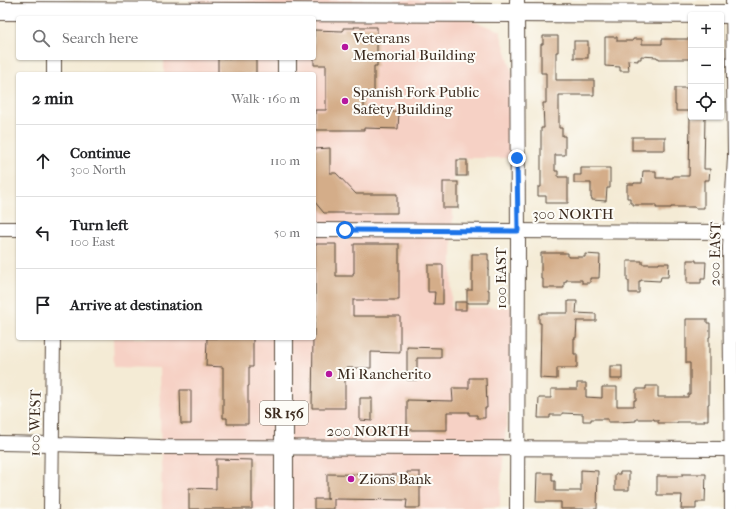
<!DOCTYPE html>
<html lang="en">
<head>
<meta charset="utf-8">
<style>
  :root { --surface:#fff; --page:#f6f6f6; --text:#202124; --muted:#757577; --line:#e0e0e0 }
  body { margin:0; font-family:"IM FELL French Canon",serif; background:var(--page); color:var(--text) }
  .controls { position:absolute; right:12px; top:12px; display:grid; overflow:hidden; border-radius:4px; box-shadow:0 1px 3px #0004 }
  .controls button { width:36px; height:36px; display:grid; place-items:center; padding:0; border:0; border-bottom:1px solid var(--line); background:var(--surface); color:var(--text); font:20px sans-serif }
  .stop { position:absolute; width:12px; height:12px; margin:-9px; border:3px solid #1a73e8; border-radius:50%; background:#fff }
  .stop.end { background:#1a73e8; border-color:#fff; box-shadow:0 1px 4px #0008 }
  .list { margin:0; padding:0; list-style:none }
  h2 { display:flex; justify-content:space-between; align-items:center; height:52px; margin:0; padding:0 16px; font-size:17px }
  h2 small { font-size:13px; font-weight:400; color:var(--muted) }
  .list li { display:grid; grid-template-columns:26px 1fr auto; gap:12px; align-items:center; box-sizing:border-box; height:72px; padding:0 16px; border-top:1px solid var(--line) }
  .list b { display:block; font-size:15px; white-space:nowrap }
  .list p { margin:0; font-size:13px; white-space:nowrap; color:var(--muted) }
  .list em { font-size:13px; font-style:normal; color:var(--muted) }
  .icon { flex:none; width:22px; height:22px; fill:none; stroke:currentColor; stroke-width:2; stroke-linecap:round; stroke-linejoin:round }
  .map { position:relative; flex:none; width:736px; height:509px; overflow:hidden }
  .search { position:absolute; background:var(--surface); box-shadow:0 1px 3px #0004; left:16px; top:16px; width:300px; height:44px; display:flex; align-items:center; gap:10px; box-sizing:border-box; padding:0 14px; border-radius:4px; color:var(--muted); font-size:15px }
  .panel { position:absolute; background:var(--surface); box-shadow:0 1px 3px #0004; left:16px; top:72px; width:300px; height:268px; border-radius:4px }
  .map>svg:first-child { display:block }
  .built { fill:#f6d1c5 }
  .building { fill:#d4ad89 }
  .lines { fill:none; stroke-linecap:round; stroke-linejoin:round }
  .minor-casing { stroke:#574739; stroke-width:16 }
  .major-casing { stroke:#574739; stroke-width:20 }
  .minor { stroke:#fff; stroke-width:14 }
  .major { stroke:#fff; stroke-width:18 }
  .route { stroke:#1a73e8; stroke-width:5 }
  .poi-dot { fill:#b5179e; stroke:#fdfcf7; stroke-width:1.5 }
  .labels { text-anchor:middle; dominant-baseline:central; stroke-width:4; stroke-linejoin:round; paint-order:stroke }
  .shield { fill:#fdfcf7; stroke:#75695f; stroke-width:1 }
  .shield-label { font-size:14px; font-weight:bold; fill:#3b2a1e }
  .poi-label { font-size:15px; fill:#3b2a1e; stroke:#fdfcf7; text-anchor:start }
  .street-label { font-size:15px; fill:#3b2a1e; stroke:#fdfcf7 }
</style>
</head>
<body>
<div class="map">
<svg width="736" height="509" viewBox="0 0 736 509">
  <rect width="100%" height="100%" fill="#fdfcf7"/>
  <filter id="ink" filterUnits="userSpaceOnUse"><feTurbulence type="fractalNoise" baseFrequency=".025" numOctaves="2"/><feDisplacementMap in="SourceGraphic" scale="8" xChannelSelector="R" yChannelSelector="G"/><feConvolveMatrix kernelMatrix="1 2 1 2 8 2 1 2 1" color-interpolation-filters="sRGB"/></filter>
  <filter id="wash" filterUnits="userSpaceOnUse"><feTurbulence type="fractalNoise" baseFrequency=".012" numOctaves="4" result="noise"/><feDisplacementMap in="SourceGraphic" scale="16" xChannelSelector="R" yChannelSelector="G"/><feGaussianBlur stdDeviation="0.9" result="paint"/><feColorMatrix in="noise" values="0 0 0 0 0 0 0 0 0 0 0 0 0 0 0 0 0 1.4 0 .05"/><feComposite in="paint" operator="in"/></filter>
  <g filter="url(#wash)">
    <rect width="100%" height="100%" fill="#f4ebd5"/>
    <polygon class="built" points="191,0 450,0 450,13 501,31 501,35 517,88 517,158 454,158 451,308 517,307 500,495 500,507 477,509 162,509 159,368 114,367 113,338 314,338 314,74 164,74 164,58 314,58 314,18 197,11 191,2"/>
    <g id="blocks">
      <g class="building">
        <polygon points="354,27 377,27 377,66 374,66 374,92 364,92 364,112 399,112 398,129 364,128 364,130 315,130 315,110 326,110 326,65 314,65 314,30 343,31 343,28 355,28"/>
        <polygon points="543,36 558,36 558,52 556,52 556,80 594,80 594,95 559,95 559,128 562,128 562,136 565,136 565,155 555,155 555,171 558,171 558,177 568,177 568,203 546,203 546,196 538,196 538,187 541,187 541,128 544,128 543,103 546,103 546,73 541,73 541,44 543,44"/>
        <polygon points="605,37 617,37 617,41 633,41 633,39 642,39 642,44 662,44 662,39 691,39 691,59 659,59 659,58 657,58 657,57 641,56 641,59 638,59 638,61 628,60 629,71 620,71 620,67 605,66"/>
        <rect x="574" y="41" width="14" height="17"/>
        <rect x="218" y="58" width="38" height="16"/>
        <polygon points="675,88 691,88 691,111 676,111 676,105 675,105"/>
        <polygon points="690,117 705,117 704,169 710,169 709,180 704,180 704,208 695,208 695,207 671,207 671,208 656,208 656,205 633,205 633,203 630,203 630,198 627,198 627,184 634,184 634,183 642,183 643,171 656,171 656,178 673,178 673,176 689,176"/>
        <rect x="632" y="137" width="33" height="13"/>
        <polygon points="330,148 330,173 336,173 356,194 397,194 397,213 324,213 314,201 314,149"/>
        <rect x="457" y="160" width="10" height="16"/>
        <polygon points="581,168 610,168 610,188 607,188 606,201 592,200 592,198 591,198 591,183 574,183 574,175 581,175"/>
        <rect x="443" y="182" width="15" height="26"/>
        <polygon points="315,244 336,244 336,276 353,276 353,273 354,273 354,244 399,244 399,300 353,300 353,316 400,316 400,353 371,352 371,368 345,368 345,408 312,408 313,338 314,338 314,318 315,318"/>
        <polygon points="541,253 568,253 568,257 585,257 585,254 600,255 599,278 590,278 590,283 582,283 582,280 566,280 566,282 564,282 564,288 543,288 543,279 541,279"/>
        <polygon points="472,254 488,254 488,260 489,260 489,269 488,269 488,290 489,290 489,303 467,303 467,290 472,290"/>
        <polygon points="687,260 696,260 696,262 706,262 705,279 701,279 701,283 687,283"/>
        <polygon points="627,261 642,261 642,264 659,264 659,263 669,263 668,277 661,277 660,281 641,280 641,281 639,281 639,293 629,293 629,281 627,281"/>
        <polygon points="428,265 443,265 443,304 434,304 435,292 428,292"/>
        <polygon points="568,301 577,301 576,313 596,314 596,321 577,321 576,338 574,338 574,354 577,354 577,368 557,368 557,379 540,378 541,323 539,323 539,314 542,314 542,313 568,313"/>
        <rect x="455" y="302" width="11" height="8"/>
        <polygon points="686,319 707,319 707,323 710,323 710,337 709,337 709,404 708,404 708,420 704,420 704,422 677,422 677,423 658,423 658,420 654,420 654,419 636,419 636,421 618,422 608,422 608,419 591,419 591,421 583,421 583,414 562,413 562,415 550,415 550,418 538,418 539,398 551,398 551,389 577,389 577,383 586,383 586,397 602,398 602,387 617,387 617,406 634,406 634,400 636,400 636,389 646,389 646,386 658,386 658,397 688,397 688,394 690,394 690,363 686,363"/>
        <polygon points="207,338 253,338 253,367 249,367 249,386 248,386 248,424 227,424 227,418 223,418 223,367 206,366"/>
        <polygon points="407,347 441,348 441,358 417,358 417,380 407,380"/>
        <rect x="610" y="366" width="12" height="13"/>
        <polygon points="469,378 486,378 487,408 485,408 485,418 477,418 477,415 469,415 469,412 447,412 447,430 407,430 407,400 453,401 452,388 469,388"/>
        <polygon points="180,390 191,390 191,424 181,424"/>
        <polygon points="360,398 372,398 372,421 360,420"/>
        <polygon points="216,459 252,460 252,509 189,509 189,488 216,489"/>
        <polygon points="581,470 598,471 597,509 561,509 561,502 536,502 537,473 552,473 552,481 555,481 555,491 581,491"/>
        <polygon points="407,472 420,472 420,508 406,508 407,500 334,499 334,509 314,509 314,499 329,499 327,499 327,474 407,475"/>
        <polygon points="620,472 629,472 629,490 615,490 615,474 620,474"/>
        <polygon points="682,474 706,474 705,502 696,502 696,509 681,509 682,495 657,495 657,476 682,476"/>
      </g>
    </g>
  </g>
  <g filter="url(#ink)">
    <use href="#blocks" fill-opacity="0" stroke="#574739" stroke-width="1"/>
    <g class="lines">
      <g class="minor-casing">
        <g id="minor">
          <polyline points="54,74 54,58"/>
          <polyline points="0,229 18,229"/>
          <polyline points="314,230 736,232"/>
          <polyline points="0,443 51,444 160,447 736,449"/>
          <polyline points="51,509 53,338"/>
          <polyline points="517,509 518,243 517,0"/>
          <polyline points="732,509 730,247 735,157 733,0"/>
        </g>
      </g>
      <g class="major-casing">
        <g id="major">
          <polyline points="0,11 736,14"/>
          <polyline points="287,74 287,58"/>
          <polyline points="284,509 284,338"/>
        </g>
      </g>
      <use href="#minor" class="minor"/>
      <use href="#major" class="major"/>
    </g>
  </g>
  <g class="lines" filter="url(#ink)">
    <polyline class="route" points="345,230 518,231 517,158"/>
  </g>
  <g class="poi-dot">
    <circle cx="345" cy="47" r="4"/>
    <circle cx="345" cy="101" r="4"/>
    <circle cx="329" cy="374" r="4"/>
    <circle cx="351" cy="479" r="4"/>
  </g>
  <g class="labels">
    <rect class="shield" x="260" y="401" width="48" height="24" rx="3"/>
    <g class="shield-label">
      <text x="284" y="413">SR 156</text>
    </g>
    <g class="poi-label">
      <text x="353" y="38">Veterans<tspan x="353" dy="17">Memorial Building</tspan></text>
      <text x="353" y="92">Spanish Fork Public<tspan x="353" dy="17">Safety Building</tspan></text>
      <text x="337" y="374">Mi Rancherito</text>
      <text x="359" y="479">Zions Bank</text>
    </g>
    <g class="street-label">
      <text x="573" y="214">300 NORTH</text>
      <text transform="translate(715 254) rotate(-89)">200 EAST</text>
      <text transform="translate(501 278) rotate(-90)">100 EAST</text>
      <text transform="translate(35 423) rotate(-89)">100 WEST</text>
      <text x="368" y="431">200 NORTH</text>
    </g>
  </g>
</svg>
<div class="controls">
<button>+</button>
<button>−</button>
<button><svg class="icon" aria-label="locate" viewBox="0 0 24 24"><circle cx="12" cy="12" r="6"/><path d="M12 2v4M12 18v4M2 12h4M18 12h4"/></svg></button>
</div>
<div class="stop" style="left:345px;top:230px"></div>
<div class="stop end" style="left:517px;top:158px"></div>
<div class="search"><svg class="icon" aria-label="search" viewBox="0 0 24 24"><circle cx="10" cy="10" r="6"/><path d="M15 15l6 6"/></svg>Search here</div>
<section class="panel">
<h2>2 min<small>Walk · 160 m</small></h2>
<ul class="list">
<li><svg class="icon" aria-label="ahead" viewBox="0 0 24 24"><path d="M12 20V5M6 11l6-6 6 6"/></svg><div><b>Continue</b><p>300 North</p></div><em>110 m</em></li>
<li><svg class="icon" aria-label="left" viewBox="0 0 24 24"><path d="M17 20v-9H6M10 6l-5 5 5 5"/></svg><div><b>Turn left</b><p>100 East</p></div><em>50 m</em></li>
<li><svg class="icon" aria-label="arrive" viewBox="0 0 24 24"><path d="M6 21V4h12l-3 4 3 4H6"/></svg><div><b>Arrive at destination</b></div></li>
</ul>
</section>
</div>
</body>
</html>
